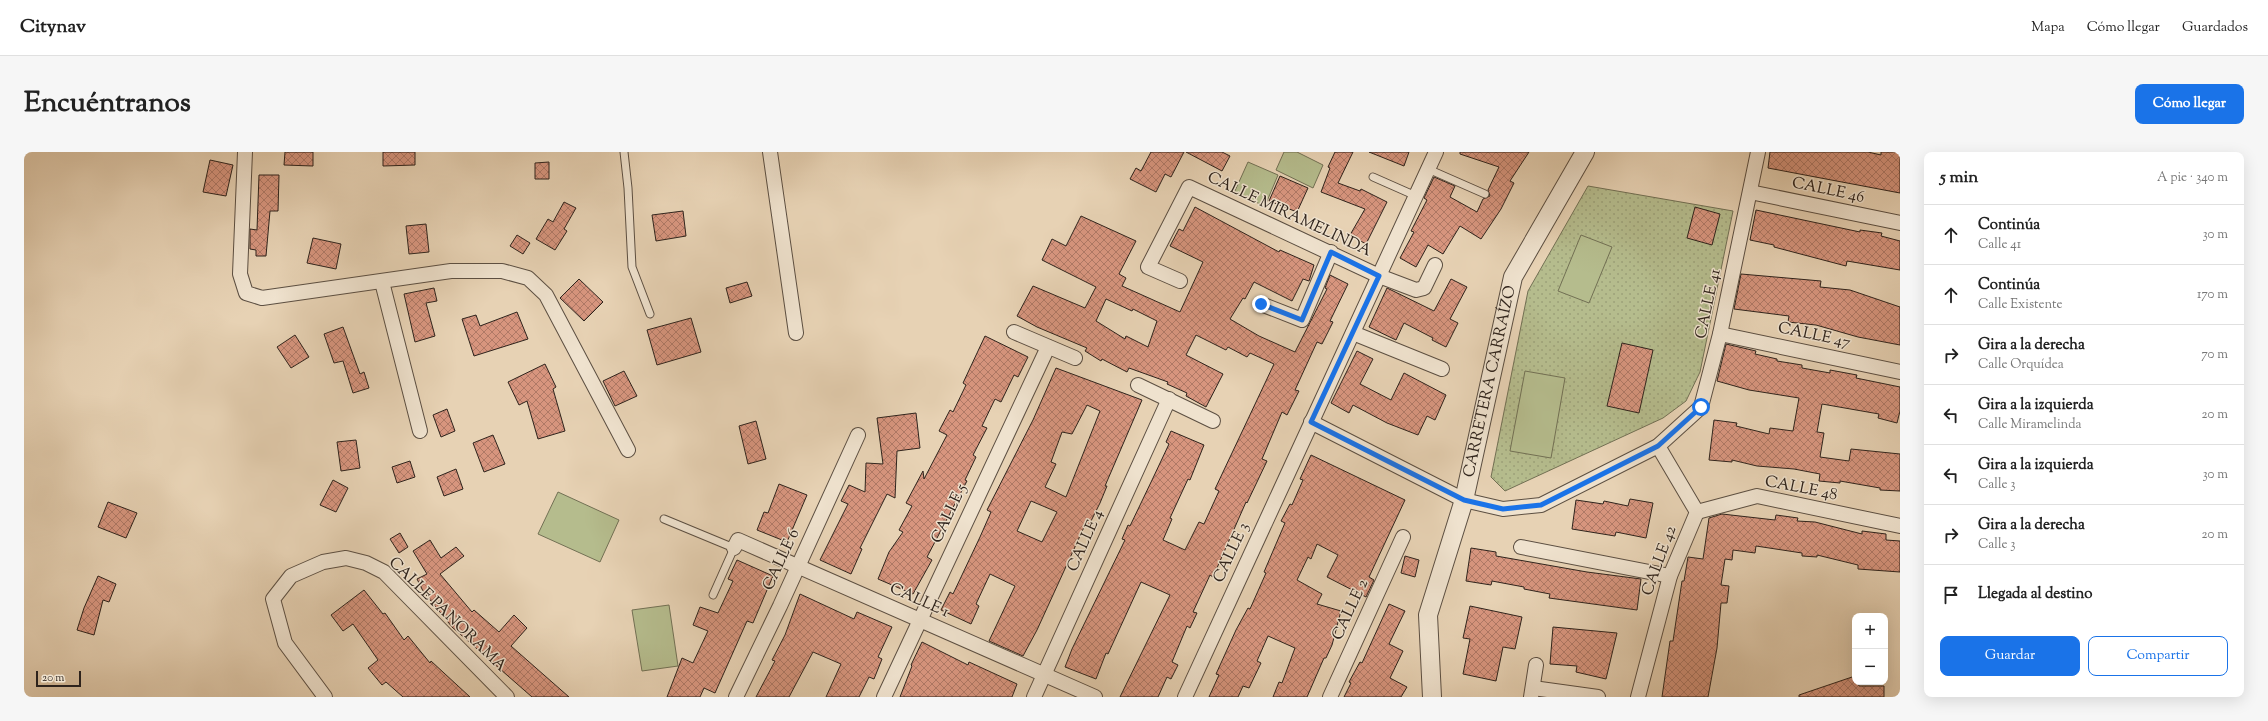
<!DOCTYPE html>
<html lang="es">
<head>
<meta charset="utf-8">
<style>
  :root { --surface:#fff; --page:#f6f6f6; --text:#222; --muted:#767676; --line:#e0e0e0; --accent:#1a73e8 }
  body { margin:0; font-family:"Sorts Mill Goudy",serif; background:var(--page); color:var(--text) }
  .controls { position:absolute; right:12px; bottom:12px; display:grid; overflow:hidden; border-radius:8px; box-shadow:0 4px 16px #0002 }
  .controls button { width:36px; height:36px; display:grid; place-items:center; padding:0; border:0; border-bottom:1px solid var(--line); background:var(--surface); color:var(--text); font:20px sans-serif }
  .scale { position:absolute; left:12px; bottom:10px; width:45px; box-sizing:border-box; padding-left:4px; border:2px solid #2e231c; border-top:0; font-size:11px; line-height:14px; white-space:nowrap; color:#2e231c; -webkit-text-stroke:3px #efe2ce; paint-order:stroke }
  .stop { position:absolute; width:12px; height:12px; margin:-9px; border:3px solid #1a73e8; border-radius:50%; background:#fff }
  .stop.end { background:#1a73e8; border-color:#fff; box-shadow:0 1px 4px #0008 }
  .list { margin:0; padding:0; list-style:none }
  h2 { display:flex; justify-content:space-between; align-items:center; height:52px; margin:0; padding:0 16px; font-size:17px }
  h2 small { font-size:13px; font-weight:400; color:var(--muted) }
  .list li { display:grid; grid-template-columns:26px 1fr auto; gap:12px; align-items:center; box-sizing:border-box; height:60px; padding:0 16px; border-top:1px solid var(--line) }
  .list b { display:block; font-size:15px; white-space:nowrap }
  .list p { margin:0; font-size:13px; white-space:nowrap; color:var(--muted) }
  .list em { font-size:13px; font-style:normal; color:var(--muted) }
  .actions { display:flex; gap:8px; padding:12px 16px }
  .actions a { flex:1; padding:9px 0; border:1px solid var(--accent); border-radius:8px; text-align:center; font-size:14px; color:var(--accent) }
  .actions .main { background:var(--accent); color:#fff }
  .icon { flex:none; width:22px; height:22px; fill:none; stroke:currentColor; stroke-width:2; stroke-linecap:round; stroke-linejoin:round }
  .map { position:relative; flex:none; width:1876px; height:545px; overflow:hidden; border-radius:8px }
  header { display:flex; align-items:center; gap:24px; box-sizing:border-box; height:56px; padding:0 20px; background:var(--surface); border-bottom:1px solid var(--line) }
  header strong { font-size:19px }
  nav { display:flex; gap:22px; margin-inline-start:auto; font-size:14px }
  .intro { display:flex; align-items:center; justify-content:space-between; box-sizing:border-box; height:96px; padding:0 24px }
  h1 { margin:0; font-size:28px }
  .button { padding:10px 18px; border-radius:8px; background:var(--accent); color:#fff; font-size:14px; font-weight:700 }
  main { display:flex; gap:24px; padding:0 24px }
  aside { flex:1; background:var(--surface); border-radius:8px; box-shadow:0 4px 16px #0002 }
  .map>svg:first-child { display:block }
  .green { fill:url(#green-dots); stroke:#727054 }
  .pitch { fill:#b5bc8d; stroke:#727054 }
  .building { fill:url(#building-cross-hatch); stroke:#2e231c; fill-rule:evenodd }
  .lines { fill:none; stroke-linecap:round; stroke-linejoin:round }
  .service-casing { stroke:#5c4f42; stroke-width:9 }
  .minor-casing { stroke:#5c4f42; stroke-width:16 }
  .tertiary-casing { stroke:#5c4f42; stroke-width:20 }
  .service { stroke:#efe2ce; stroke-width:7 }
  .minor { stroke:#efe2ce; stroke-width:14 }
  .tertiary { stroke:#efe2ce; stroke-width:18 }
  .route { stroke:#1a73e8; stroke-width:5 }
  .labels { text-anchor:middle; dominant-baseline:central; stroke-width:3; stroke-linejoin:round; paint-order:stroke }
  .street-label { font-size:16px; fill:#2e231c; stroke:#efe2ce }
</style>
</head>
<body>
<header>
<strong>Citynav</strong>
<nav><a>Mapa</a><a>Cómo llegar</a><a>Guardados</a></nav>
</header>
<div class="intro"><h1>Encuéntranos</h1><a class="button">Cómo llegar</a></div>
<main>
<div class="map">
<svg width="1876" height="545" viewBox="0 0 1876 545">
  <defs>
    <pattern id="green-dots" width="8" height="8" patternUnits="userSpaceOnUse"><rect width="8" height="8" fill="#b5bc8d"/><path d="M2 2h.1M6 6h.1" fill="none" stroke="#9ca179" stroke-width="1.8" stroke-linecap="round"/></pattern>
    <pattern id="building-cross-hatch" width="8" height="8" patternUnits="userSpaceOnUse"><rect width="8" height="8" fill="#d7957e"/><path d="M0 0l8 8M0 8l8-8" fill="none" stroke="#af7966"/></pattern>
  </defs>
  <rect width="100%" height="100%" fill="#e7d2b4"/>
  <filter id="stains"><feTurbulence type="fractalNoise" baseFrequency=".005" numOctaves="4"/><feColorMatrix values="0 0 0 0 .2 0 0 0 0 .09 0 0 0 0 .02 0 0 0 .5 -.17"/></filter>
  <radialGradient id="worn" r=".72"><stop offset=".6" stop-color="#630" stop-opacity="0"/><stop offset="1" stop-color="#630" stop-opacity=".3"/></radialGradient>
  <polygon class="green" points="1564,34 1709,59 1676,220 1662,249 1639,266 1481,339 1467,325 1504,139"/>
  <g class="pitch">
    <polygon points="1260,0 1273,0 1299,13 1289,36 1252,18"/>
    <polygon points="1224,10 1254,23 1241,54 1210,41"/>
    <polygon points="1557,83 1588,95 1565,151 1534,139"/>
    <polygon points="1501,219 1541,226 1527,306 1486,299"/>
    <polygon points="534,340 595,368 576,410 514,382"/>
    <polygon points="645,453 654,514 618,519 608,458"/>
  </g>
  <g class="building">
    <polygon points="261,0 289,0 289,14 260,13"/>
    <polygon points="359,0 391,0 391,13 359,14"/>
    <polygon points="1127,0 1160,0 1147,25 1141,22 1132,40 1106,27 1112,16 1117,19"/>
    <polygon points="1162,0 1198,0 1206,4 1198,19"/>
    <polygon points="1311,0 1329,0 1314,31 1336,39 1337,37 1363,50 1342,92 1326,83 1341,57 1297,40 1306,16 1304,15"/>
    <polygon points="1345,0 1385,0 1380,14"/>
    <polygon points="1436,0 1505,0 1486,29 1490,31 1477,57 1457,87 1436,74 1419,102 1404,93 1392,115 1376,106 1390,80 1387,79 1403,48 1400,46 1410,25 1431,34 1426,45 1453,60 1459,47 1466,44 1464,38 1475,15 1436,2"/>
    <polygon points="1746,0 1844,0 1857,3 1857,0 1876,0 1876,41 1744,16"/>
    <polygon points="186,8 209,13 202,44 179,40"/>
    <polygon points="525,10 525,27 511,27 511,11"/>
    <polygon points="235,23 255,23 254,59 246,59 242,104 232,104 232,98 226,97 226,77 233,78"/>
    <polygon points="1256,24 1284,36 1273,60 1245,49"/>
    <polygon points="540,50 552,56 540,77 543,79 531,98 512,87 524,67 529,70"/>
    <path d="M 1171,55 L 1255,100 L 1256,98 L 1290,113 L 1285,129 L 1279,127 L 1268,149 L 1230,130 L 1221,147 L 1219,146 L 1206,167 L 1235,184 L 1271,200 L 1303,137 L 1301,136 L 1306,123 L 1324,132 L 1306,169 L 1309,170 L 1298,192 L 1293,190 L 1271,238 L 1275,239 L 1263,263 L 1258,260 L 1238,307 L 1243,309 L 1223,351 L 1222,350 L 1189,425 L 1186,423 L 1169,460 L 1173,461 L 1166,476 L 1163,474 L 1148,510 L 1154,513 L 1147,527 L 1143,525 L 1134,545 L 1096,545 L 1146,443 L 1117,430 L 1084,502 L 1082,501 L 1072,527 L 1041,515 L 1048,497 L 1101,388 L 1098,387 L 1104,373 L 1106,374 L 1129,326 L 1145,292 L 1142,290 L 1147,279 L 1180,293 L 1166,328 L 1164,327 L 1146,366 L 1148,367 L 1139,388 L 1161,398 L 1175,370 L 1180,372 L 1195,339 L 1191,337 L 1250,212 L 1226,201 L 1223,205 L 1204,195 L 1202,198 L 1172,183 L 1162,203 L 1199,222 L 1182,255 L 1162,244 L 1163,241 L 1143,232 L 1144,230 L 1105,216 L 1103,220 L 1078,207 L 1077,209 L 1061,199 L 1063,196 L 1013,175 L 993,164 L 1009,134 L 1061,156 L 1072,135 L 1018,108 L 1028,87 L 1042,94 L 1057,64 L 1112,89 L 1095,122 L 1102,126 L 1098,134 L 1156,160 L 1179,110 L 1146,94 L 1155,77 L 1159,79 ZM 1082,147 L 1108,159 L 1109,157 L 1133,169 L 1124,195 L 1102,184 L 1101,187 L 1072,169 Z"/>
    <polygon points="1671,55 1696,62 1688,93 1663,86"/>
    <polygon points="1732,58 1836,80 1836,78 1858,81 1857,84 1876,89 1876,118 1823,109 1822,114 1750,95 1750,93 1726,88"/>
    <polygon points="659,59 662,84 632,89 628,63"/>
    <polygon points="402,72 405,100 385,102 382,74"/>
    <polygon points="493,83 506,91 499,102 486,94"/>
    <polygon points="289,86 317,92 312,117 283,111"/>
    <polygon points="1717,122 1797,129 1796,135 1826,138 1876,155 1876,193 1834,185 1792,173 1764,170 1765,164 1710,157"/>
    <polygon points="555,127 579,150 560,169 536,146"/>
    <polygon points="1427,127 1443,135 1426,167 1434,171 1422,195 1408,188 1409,186 1380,171 1372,188 1345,175 1363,136 1410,159"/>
    <polygon points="723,130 728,144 706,151 702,136"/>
    <polygon points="410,136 413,149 402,151 411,184 391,190 380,142"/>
    <polygon points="493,160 504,187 450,204 438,167 452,163 456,174"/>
    <polygon points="667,166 677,200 633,213 623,178"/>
    <polygon points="319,175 336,222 340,220 345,236 329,241 319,209 310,211 300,182"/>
    <polygon points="271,183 285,205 267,216 253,195"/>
    <polygon points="961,184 1004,205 994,225 990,223 977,250 971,247 958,274 963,276 949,303 952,305 941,328 943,329 903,405 908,408 889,442 854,427 865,400 879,380 875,378 888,354 882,351 899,319 900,327 923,283 915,279 926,258 929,260 942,233 939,231"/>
    <polygon points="1598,191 1629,198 1615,261 1583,254"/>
    <polygon points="1702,192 1732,199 1731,202 1753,207 1753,209 1778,213 1778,216 1806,221 1806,218 1833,223 1832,226 1876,235 1876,259 1873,271 1854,266 1855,262 1798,252 1793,280 1800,281 1796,305 1825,309 1827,297 1876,302 1876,339 1856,338 1856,336 1816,329 1816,331 1795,329 1796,322 1770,317 1733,314 1708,308 1708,310 1685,308 1690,268 1713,271 1712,274 1745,282 1746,276 1769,279 1775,246 1725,238 1693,229"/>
    <polygon points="1333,199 1349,207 1336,232 1367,248 1380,221 1422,243 1411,268 1403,264 1394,283 1363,271 1329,253 1325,261 1307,251"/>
    <polygon points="521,212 532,235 529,237 541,279 514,287 503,249 495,253 484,230"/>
    <path d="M 1032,216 L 1118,248 L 1081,334 L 1083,334 L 1076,351 L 1064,375 L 1061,373 L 1013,478 L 999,504 L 965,489 L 991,434 L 966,422 L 952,452 L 955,454 L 947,472 L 917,458 L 926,440 L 929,442 L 956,385 L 967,360 L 963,358 L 1009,268 ZM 1063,253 L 1076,259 L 1042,345 L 1021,335 L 1032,312 L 1027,310 L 1038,280 L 1048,282 ZM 1007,349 L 1033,360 L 1018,390 L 993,379 Z"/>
    <polygon points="600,219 613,244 591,254 579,229"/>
    <polygon points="423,257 431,279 417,285 409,263"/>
    <polygon points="892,261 896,296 873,299 871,346 863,342 836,396 838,397 827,422 796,408 824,352 817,349 825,333 841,340 842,311 859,312 853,266"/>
    <polygon points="732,269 742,307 724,312 715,274"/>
    <polygon points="469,283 481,312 460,320 449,291"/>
    <polygon points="332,288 336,316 317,319 313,290"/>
    <polygon points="1287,303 1381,348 1345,425 1350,428 1342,445 1303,425 1314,403 1293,392 1287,407 1284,405 1273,428 1298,442 1293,452 1317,459 1308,493 1302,506 1300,506 1283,545 1249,545 1255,530 1258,531 1271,496 1244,484 1233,509 1237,511 1225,536 1219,534 1214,545 1185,545 1195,523 1192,522 1212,478 1224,456 1226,457 1242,421 1240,420 1261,371 1257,369 1266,352 1268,353 1279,328 1276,327"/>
    <polygon points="386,309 391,325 373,331 368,315"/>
    <polygon points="432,317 439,337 420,344 413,325"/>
    <polygon points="309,328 324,336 312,360 296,353"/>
    <polygon points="755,332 783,343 763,390 733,378 740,360 744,361"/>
    <polygon points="1606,347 1629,351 1622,386 1592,380 1591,384 1548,377 1552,348 1579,352 1580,349 1604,354"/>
    <polygon points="84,350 113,361 102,386 74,375"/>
    <polygon points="1698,362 1751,368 1752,363 1774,366 1773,369 1791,370 1838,382 1838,379 1862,382 1862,388 1876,389 1876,420 1834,417 1834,413 1793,403 1793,405 1778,404 1778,401 1732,394 1731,401 1709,398 1708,408 1701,407 1697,433 1705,434 1703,451 1697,451 1693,496 1684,545 1638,545 1646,489 1649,489 1658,429 1660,429 1664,405 1679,407 1685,366"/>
    <polygon points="376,381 384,395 375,401 366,387"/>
    <polygon points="406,388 417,406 432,395 440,404 416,422 448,460 450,458 475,480 490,463 503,476 487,494 545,545 508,545 428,475 399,439 393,427 403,422 389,399"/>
    <polygon points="1447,396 1472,400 1472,404 1563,420 1617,427 1613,458 1525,446 1526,442 1500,437 1500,435 1468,429 1467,433 1442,429"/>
    <polygon points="1381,404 1395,408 1391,425 1377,421"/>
    <polygon points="713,408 749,424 729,471 723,469 691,541 680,536 676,545 643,545 658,506 669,511 684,479 669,473 676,455 694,461 709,429 704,427"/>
    <polygon points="74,424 92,432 85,450 79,448 70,483 53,478 60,456"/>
    <polygon points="340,438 359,462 361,461 380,488 384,484 406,511 407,509 446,545 379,545 362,530 358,533 344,516 354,508 329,472 319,479 307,463"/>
    <polygon points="776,442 830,467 833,460 868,475 854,505 858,507 850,527 845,525 835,545 802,545 817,512 789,500 765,545 732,545 751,509 748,508 761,483"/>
    <polygon points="1365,452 1381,459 1365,492 1379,499 1366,526 1383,535 1377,545 1320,545 1327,531 1325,530 1336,510 1338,511"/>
    <polygon points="1446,454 1498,465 1491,497 1479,495 1472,529 1439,522 1446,487 1439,486"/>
    <polygon points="1529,475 1593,481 1582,527 1552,520 1553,514 1526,512"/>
    <polygon points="898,490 944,513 945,510 993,532 988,545 876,545 888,514 887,513"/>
    <polygon points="1831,524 1831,530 1834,530 1835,534 1860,534 1860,545 1775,545 1775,543"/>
  </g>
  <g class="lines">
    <g class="service-casing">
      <g id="service">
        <polyline points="600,0 604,36 608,115 626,162"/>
        <polyline points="1404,17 1461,42"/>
        <polyline points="1349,25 1392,44"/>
        <polyline points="640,367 710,396 689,443"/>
      </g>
    </g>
    <g class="minor-casing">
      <g id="minor">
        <polyline points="221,0 216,122 222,141 238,146 427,119 478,119 504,126 522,143 604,298"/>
        <polyline points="746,0 772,181"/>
        <polyline points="1726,40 1876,71"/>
        <polyline points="1156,129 1124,115 1165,35 1355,124 1392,138 1400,136 1411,113"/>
        <polyline points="358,130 396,279"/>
        <polyline points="1237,152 1278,168 1307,100"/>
        <polyline points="990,180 1051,206"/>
        <polyline points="1329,181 1418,217"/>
        <polyline points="1696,182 1876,220"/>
        <polyline points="1114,233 1189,269"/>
        <polyline points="1287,270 1440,348 1479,357 1517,353 1634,294 1677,255 1696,182 1734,0"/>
        <polyline points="1673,360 1733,344 1876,374"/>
        <polyline points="1497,395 1646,424"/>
        <polyline points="710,396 714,388 1071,545"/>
        <polyline points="1509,536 1574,545"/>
        <polyline points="301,545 261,491 249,447 267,424 299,410 322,406 342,411 360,420 483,545"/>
        <polyline points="712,545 756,454 834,283"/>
        <polyline points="860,545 1024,195"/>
        <polyline points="1010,545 1145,247"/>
        <polyline points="1161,545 1412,0"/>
        <polyline points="1306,545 1379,385"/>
        <polyline points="1507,545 1512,513"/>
        <polyline points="1614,545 1646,424 1673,360 1634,294"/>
      </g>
    </g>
    <g class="tertiary-casing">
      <g id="tertiary">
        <path id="s1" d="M 1408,545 L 1404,463 L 1440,348 L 1489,125 L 1561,0"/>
      </g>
    </g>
    <use href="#service" class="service"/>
    <use href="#minor" class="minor"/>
    <use href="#tertiary" class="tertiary"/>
  </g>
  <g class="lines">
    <polyline class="route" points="1237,152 1278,168 1307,100 1355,124 1287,270 1440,348 1479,357 1517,353 1634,294 1677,255"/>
  </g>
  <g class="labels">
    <g class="street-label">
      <text transform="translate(1804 39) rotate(12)">CALLE 46</text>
      <text transform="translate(1265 63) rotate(25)">CALLE MIRAMELINDA</text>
      <text transform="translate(1685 152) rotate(-78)">CALLE 41</text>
      <text transform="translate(1790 184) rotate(12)">CALLE 47</text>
      <text stroke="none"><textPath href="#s1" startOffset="324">CARRETERA CARRAÍZO</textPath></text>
      <text transform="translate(1777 337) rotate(11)">CALLE 48</text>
      <text transform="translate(926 362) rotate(-65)">CALLE 5</text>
      <text transform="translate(1062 389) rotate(-66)">CALLE 4</text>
      <text transform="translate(1208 401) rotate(-65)">CALLE 3</text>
      <text transform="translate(758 408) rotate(-65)">CALLE 6</text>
      <text transform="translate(1636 409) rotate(-70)">CALLE 42</text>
      <text transform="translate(895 449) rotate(24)">CALLE 1</text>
      <text transform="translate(1327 458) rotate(-65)">CALLE 2</text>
      <text transform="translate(423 463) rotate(44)">CALLE PANORAMA</text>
    </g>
  </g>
  <rect width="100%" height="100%" filter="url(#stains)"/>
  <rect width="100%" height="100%" fill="url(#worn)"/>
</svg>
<div class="controls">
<button>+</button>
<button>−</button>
</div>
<div class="scale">20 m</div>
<div class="stop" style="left:1677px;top:255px"></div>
<div class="stop end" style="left:1237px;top:152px"></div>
</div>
<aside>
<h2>5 min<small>A pie · 340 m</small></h2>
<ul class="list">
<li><svg class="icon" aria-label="ahead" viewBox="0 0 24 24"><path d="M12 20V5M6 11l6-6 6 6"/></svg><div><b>Continúa</b><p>Calle 41</p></div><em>30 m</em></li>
<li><svg class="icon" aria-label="ahead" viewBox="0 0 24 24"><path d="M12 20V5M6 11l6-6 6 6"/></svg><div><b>Continúa</b><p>Calle Existente</p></div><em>170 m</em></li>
<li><svg class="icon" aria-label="right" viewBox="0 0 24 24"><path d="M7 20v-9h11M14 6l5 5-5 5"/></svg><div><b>Gira a la derecha</b><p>Calle Orquídea</p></div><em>70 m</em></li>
<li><svg class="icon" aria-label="left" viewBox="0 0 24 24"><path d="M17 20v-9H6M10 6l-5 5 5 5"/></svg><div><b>Gira a la izquierda</b><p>Calle Miramelinda</p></div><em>20 m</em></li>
<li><svg class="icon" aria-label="left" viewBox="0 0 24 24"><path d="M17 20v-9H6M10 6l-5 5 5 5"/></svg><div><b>Gira a la izquierda</b><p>Calle 3</p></div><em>30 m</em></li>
<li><svg class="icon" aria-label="right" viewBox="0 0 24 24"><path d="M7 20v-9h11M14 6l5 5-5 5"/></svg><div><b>Gira a la derecha</b><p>Calle 3</p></div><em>20 m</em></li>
<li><svg class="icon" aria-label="arrive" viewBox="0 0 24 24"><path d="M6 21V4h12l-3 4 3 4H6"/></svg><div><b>Llegada al destino</b></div></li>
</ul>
<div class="actions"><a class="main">Guardar</a><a>Compartir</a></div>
</aside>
</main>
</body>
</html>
